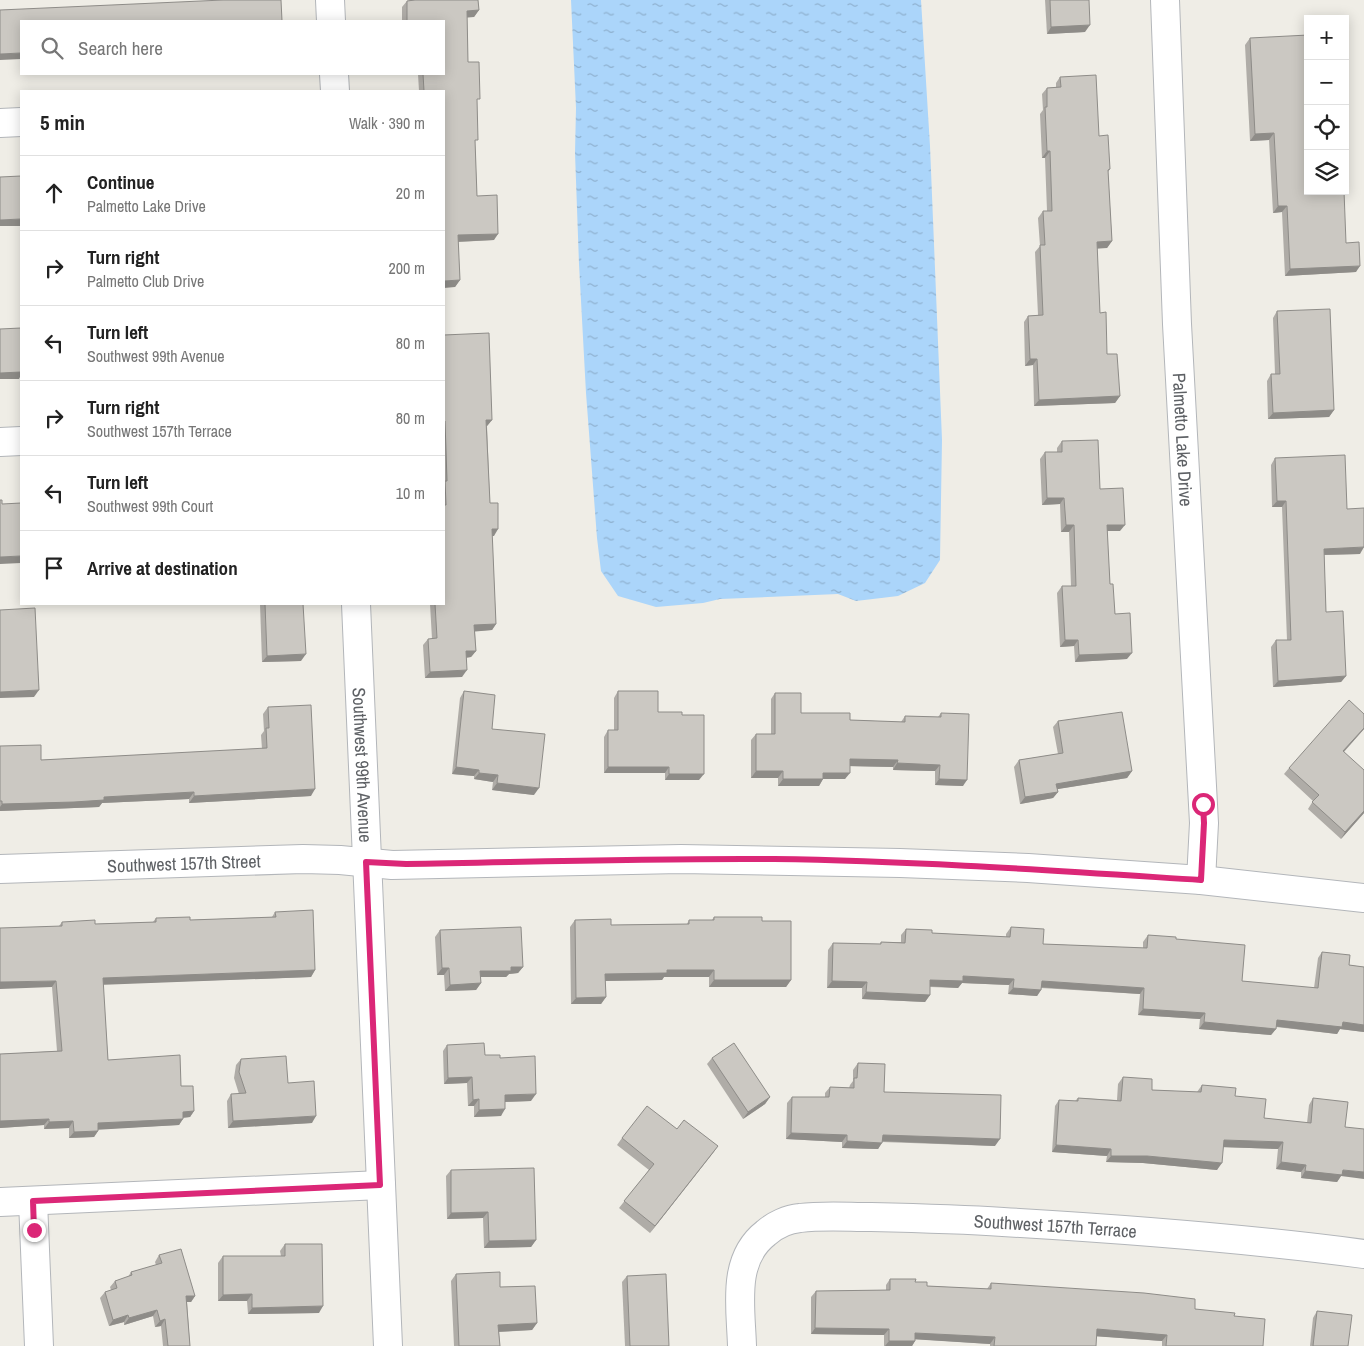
<!DOCTYPE html>
<html lang="en">
<head>
<meta charset="utf-8">
<style>
  :root { --surface:#fff; --page:#f6f6f6; --text:#222; --muted:#767676; --line:#e0e0e0 }
  body { margin:0; font-family:"Archivo Narrow",sans-serif; background:var(--page); color:var(--text) }
  .controls { position:absolute; right:15px; top:15px; display:grid; overflow:hidden; border-radius:0px; box-shadow:0 2px 12px #0003 }
  .controls button { width:45px; height:45px; display:grid; place-items:center; padding:0; border:0; border-bottom:1px solid var(--line); background:var(--surface); color:var(--text); font:25px sans-serif }
  .stop { position:absolute; width:15px; height:15px; margin:-11px; border:4px solid #db2777; border-radius:50%; background:#fff }
  .stop.end { background:#db2777; border-color:#fff; box-shadow:0 1px 5px #0008 }
  .list { margin:0; padding:0; list-style:none }
  h2 { display:flex; justify-content:space-between; align-items:center; height:65px; margin:0; padding:0 20px; font-size:21px }
  h2 small { font-size:16px; font-weight:400; color:var(--muted) }
  .list li { display:grid; grid-template-columns:32px 1fr auto; gap:15px; align-items:center; box-sizing:border-box; height:75px; padding:0 20px; border-top:1px solid var(--line) }
  .list b { display:block; font-size:19px; white-space:nowrap }
  .list p { margin:0; font-size:16px; white-space:nowrap; color:var(--muted) }
  .list em { font-size:16px; font-style:normal; color:var(--muted) }
  .icon { flex:none; width:28px; height:28px; fill:none; stroke:currentColor; stroke-width:2; stroke-linecap:round; stroke-linejoin:round }
  .map { position:relative; flex:none; width:1364px; height:1346px; overflow:hidden }
  .search { position:absolute; background:var(--surface); box-shadow:0 2px 12px #0003; left:20px; top:20px; width:425px; height:55px; display:flex; align-items:center; gap:12px; box-sizing:border-box; padding:0 18px; border-radius:0px; color:var(--muted); font-size:19px }
  .panel { position:absolute; background:var(--surface); box-shadow:0 2px 12px #0003; left:20px; top:90px; width:425px; height:515px; border-radius:0px }
  .map>svg:first-child { display:block }
  .water { fill:url(#water-ripples) }
  .lines { fill:none; stroke-linecap:round; stroke-linejoin:round }
  .minor-casing { stroke:#b3b6ba; stroke-width:30 }
  .minor { stroke:#fff; stroke-width:28 }
  .wall { fill:#afaca7 }
  .shaded-wall { fill:#8e8c88 }
  .building { fill:#cbc8c2; stroke:#8e8c88 }
  .route { stroke:#db2777; stroke-width:6 }
  .labels { text-anchor:middle; dominant-baseline:central; stroke-width:4.5; stroke-linejoin:round; paint-order:stroke }
  .street-label { font-size:18px; fill:#5e6165; stroke:#fff }
</style>
</head>
<body>
<div class="map">
<svg width="1364" height="1346" viewBox="0 0 1364 1346">
  <defs>
    <pattern id="water-ripples" width="26" height="14" patternUnits="userSpaceOnUse" patternTransform="scale(1.25)"><rect width="26" height="14" fill="#abd5fa"/><path d="M2 4q2-2 4 0t4 0M15 11q2-2 4 0t4 0" fill="none" stroke="#8eb0ce"/></pattern>
  </defs>
  <rect width="100%" height="100%" fill="#efede6"/>
  <polygon class="water" points="571,0 921,0 930,146 942,440 940,560 925,583 898,596 856,601 838,594 720,599 703,603 656,607 618,596 601,571 597,538 586,393 579,264 575,153 576,108"/>
  <g class="lines">
    <g class="minor-casing">
      <g id="minor">
        <polyline points="330,0 331,21"/>
        <path id="s1" d="M 1165,0 L 1177,324 L 1204,823 L 1201,880"/>
        <polyline points="334,74 335,91"/>
        <polyline points="0,123 21,122"/>
        <polyline points="0,442 21,441"/>
        <path id="s2" d="M 356,604 L 388,1346"/>
        <path id="s3" d="M 0,869 L 303,859 L 340,860 L 392,865 L 681,859 L 900,863 L 1028,868 L 1201,880 L 1364,898"/>
        <polyline points="33,1201 39,1346"/>
        <polyline points="0,1202 381,1185"/>
        <path id="s4" d="M 742,1346 C 741,1308 731,1260 766,1233 C 775,1225 788,1219 800,1218 C 823,1215 848,1217 871,1217 C 915,1218 959,1219 1003,1222 C 1124,1229 1244,1238 1364,1254"/>
      </g>
    </g>
    <use href="#minor" class="minor"/>
  </g>
  <g class="wall">
    <polygon points="410,0 478,0 479,10 474,17 467,17 468,62 477,103 475,144 477,196 494,240 458,242 460,280 455,287 444,91 419,91 418,74 444,74 444,21 402,21 402,7 407,1"/>
    <polygon points="1045,0 1089,0 1085,32 1047,34"/>
    <polygon points="1250,38 1308,191 1346,243 1356,272 1285,276 1282,212 1273,213 1269,140 1250,141 1245,45"/>
    <polygon points="1060,77 1099,136 1110,169 1108,172 1112,241 1107,248 1097,248 1100,313 1107,354 1120,396 1115,403 1034,406 1033,365 1025,366 1024,322 1028,316 1038,315 1035,252 1040,246 1038,218 1043,211 1047,211 1045,158 1042,158 1040,114 1043,110 1042,94 1047,88 1056,87 1056,83"/>
    <polygon points="1277,311 1334,410 1329,417 1268,419 1267,381 1271,374 1275,374 1273,318"/>
    <polygon points="444,335 492,420 487,426 490,503 494,536 492,536 496,624 492,630 475,631 476,651 471,657 466,658 462,677 425,678 423,645 428,639 432,639 430,604 444,604"/>
    <polygon points="1062,441 1100,489 1120,531 1107,531 1110,584 1115,614 1127,659 1075,662 1074,646 1060,647 1057,593 1062,586 1071,586 1069,532 1061,532 1060,504 1042,505 1040,459 1045,452 1057,452 1057,448"/>
    <polygon points="1275,458 1347,509 1360,554 1324,555 1326,612 1346,676 1341,682 1273,687 1271,647 1276,640 1287,640 1282,507 1272,507 1271,465"/>
    <polygon points="260,604 303,604 301,661 262,662"/>
    <polygon points="464,691 492,729 534,795 492,790 493,782 474,779 474,776 452,774 460,698"/>
    <polygon points="618,691 658,712 682,715 699,780 665,780 665,773 604,773 604,737 608,730 614,730 614,698"/>
    <polygon points="775,693 801,713 850,720 901,722 905,716 938,717 941,713 963,786 935,785 935,771 893,770 893,767 850,766 845,779 823,779 819,786 778,786 778,778 751,778 751,740 756,734 771,734 771,699"/>
    <polygon points="268,707 311,796 189,803 189,799 102,803 99,807 0,811 0,746 41,760 262,749 261,735 264,731 263,714"/>
    <polygon points="1364,714 1364,729 1344,752 1364,813 1341,839 1308,809 1313,801 1284,774 1289,768"/>
    <polygon points="1058,721 1132,771 1127,778 1057,789 1058,792 1053,798 1020,804 1014,767 1019,760 1058,754 1053,727"/>
    <polygon points="275,912 315,970 311,977 103,984 108,1060 181,1086 194,1111 190,1117 183,1118 179,1125 98,1129 98,1131 94,1137 69,1138 69,1128 44,1129 44,1125 0,1128 0,1054 57,1051 52,987 59,926 62,922 95,924 153,922 156,918 190,920 272,917"/>
    <polygon points="714,917 762,921 791,980 786,987 709,987 709,977 664,977 662,980 605,981 606,997 601,1004 571,1004 570,927 575,920 611,925 687,924 689,920 712,920"/>
    <polygon points="1011,927 1043,944 1143,948 1143,942 1148,935 1176,939 1242,981 1314,988 1318,958 1322,952 1349,965 1364,967 1364,1032 1340,1029 1337,1034 1276,1027 1276,1029 1271,1035 1199,1029 1200,1019 1138,1015 1140,994 1041,988 1041,990 1037,996 1008,994 1009,985 962,983 958,988 930,987 930,995 925,1002 862,999 862,988 827,988 828,950 833,943 880,944 881,942 901,942 901,935 906,929 932,933 1006,937 1006,934"/>
    <polygon points="440,930 523,967 518,973 509,974 506,977 480,977 481,983 476,990 445,991 444,975 437,975 435,937"/>
    <polygon points="447,1045 485,1055 500,1058 531,1101 505,1102 501,1116 474,1117 474,1106 468,1106 467,1083 444,1084 443,1051"/>
    <polygon points="712,1058 770,1097 765,1104 743,1119 707,1064"/>
    <polygon points="241,1059 288,1083 312,1123 228,1128 227,1101 231,1094 239,1094 234,1078 236,1065"/>
    <polygon points="858,1063 884,1092 995,1146 882,1142 878,1149 842,1148 842,1142 786,1139 787,1103 792,1097 825,1097 825,1093 830,1087 849,1088 850,1085 853,1081 853,1070"/>
    <polygon points="1123,1077 1152,1090 1197,1092 1202,1085 1235,1096 1264,1118 1307,1123 1309,1105 1313,1098 1341,1176 1337,1182 1301,1178 1301,1172 1276,1169 1278,1149 1223,1147 1217,1170 1143,1163 1106,1162 1107,1156 1052,1152 1055,1106 1059,1100 1075,1101 1078,1098 1117,1100 1118,1084"/>
    <polygon points="622,1138 718,1146 650,1233 619,1208 649,1170 617,1145"/>
    <polygon points="451,1170 536,1240 531,1247 484,1248 483,1218 447,1219 446,1176"/>
    <polygon points="285,1244 319,1313 248,1314 247,1301 218,1301 218,1263 223,1256 281,1256 280,1251"/>
    <polygon points="159,1255 195,1296 191,1302 187,1302 190,1346 163,1346 161,1326 155,1327 153,1316 124,1325 124,1322 109,1326 100,1298 105,1292 111,1290 110,1287 115,1281 128,1277 131,1272 156,1265 155,1262"/>
    <polygon points="456,1274 500,1287 537,1323 532,1330 499,1332 500,1346 454,1346 451,1281"/>
    <polygon points="627,1276 669,1346 625,1346 622,1282"/>
    <polygon points="890,1279 915,1282 927,1286 987,1289 991,1283 1195,1309 1234,1316 1263,1346 1162,1346 1162,1341 1096,1336 1096,1346 990,1346 990,1344 915,1339 915,1341 912,1346 884,1346 884,1335 811,1334 811,1297 816,1291 886,1290 886,1285"/>
    <polygon points="1317,1311 1348,1346 1310,1346 1313,1318"/>
  </g>
  <g class="shaded-wall">
    <polygon points="479,10 474,17 462,18 467,11"/>
    <polygon points="1090,25 1085,32 1047,34 1051,27"/>
    <polygon points="21,53 21,59 0,60 0,54"/>
    <polygon points="1274,133 1269,140 1250,141 1255,134"/>
    <polygon points="1047,151 1050,151 1045,158 1042,158"/>
    <polygon points="1278,206 1287,206 1282,212 1273,213"/>
    <polygon points="21,219 21,226 0,226 0,220"/>
    <polygon points="498,234 494,240 453,242 458,235"/>
    <polygon points="1112,241 1107,248 1092,249 1097,242"/>
    <polygon points="1360,266 1356,272 1285,276 1290,269"/>
    <polygon points="460,280 455,287 444,288 444,281"/>
    <polygon points="1030,359 1037,359 1033,365 1025,366"/>
    <polygon points="21,370 21,375 19,379 0,379 0,373"/>
    <polygon points="1120,396 1115,403 1034,406 1039,400"/>
    <polygon points="1334,410 1329,417 1268,419 1273,413"/>
    <polygon points="486,420 492,420 487,426 482,426"/>
    <polygon points="1047,498 1064,498 1060,504 1042,505"/>
    <polygon points="1277,501 1286,501 1282,507 1272,507"/>
    <polygon points="1066,525 1074,525 1069,532 1061,532"/>
    <polygon points="1107,525 1125,525 1120,531 1102,531"/>
    <polygon points="492,529 498,529 494,536 487,536"/>
    <polygon points="1364,547 1360,554 1319,555 1324,549"/>
    <polygon points="21,556 21,563 0,564 0,557"/>
    <polygon points="154,604 176,604 153,605"/>
    <polygon points="496,624 492,630 470,632 474,625"/>
    <polygon points="1065,640 1078,640 1074,646 1060,647"/>
    <polygon points="466,651 476,651 471,657 461,658"/>
    <polygon points="1132,653 1127,659 1075,662 1079,655"/>
    <polygon points="306,654 301,661 262,662 267,656"/>
    <polygon points="467,670 462,677 425,678 430,672"/>
    <polygon points="1346,676 1341,682 1273,687 1278,681"/>
    <polygon points="39,690 34,697 0,698 0,692"/>
    <polygon points="1364,728 1364,729 1338,758 1343,751"/>
    <polygon points="850,759 898,760 893,767 845,766"/>
    <polygon points="897,763 940,765 935,771 893,770"/>
    <polygon points="456,767 479,770 474,776 452,774"/>
    <polygon points="608,767 669,767 665,773 604,773"/>
    <polygon points="756,771 783,771 778,778 751,778"/>
    <polygon points="1132,771 1127,778 1052,790 1056,784"/>
    <polygon points="479,773 498,775 493,782 474,779"/>
    <polygon points="823,773 850,773 845,779 823,779 819,786 778,786 783,779"/>
    <polygon points="669,774 704,774 699,780 665,780"/>
    <polygon points="939,779 967,780 963,786 935,785"/>
    <polygon points="497,783 539,788 534,795 492,790"/>
    <polygon points="315,789 311,796 189,803 194,796"/>
    <polygon points="194,792 189,799 102,803 99,807 0,811 0,807 2,804 104,797"/>
    <polygon points="1058,792 1053,798 1020,804 1025,797"/>
    <polygon points="1364,811 1364,813 1341,839 1345,832"/>
    <polygon points="511,967 523,967 518,973 509,974 506,977 475,977 480,971"/>
    <polygon points="442,968 449,968 444,975 437,975"/>
    <polygon points="315,970 311,977 98,985 103,978"/>
    <polygon points="667,970 714,970 709,977 664,977 662,980 601,981 605,974"/>
    <polygon points="963,976 1014,979 1009,985 962,983 958,988 926,986 930,980"/>
    <polygon points="714,980 791,980 786,987 709,987"/>
    <polygon points="56,981 52,987 0,989 0,982"/>
    <polygon points="832,981 867,982 862,988 827,988"/>
    <polygon points="1042,981 1144,988 1140,994 1037,987"/>
    <polygon points="481,983 476,990 445,991 450,985"/>
    <polygon points="1013,988 1041,990 1037,996 1008,994"/>
    <polygon points="866,992 930,995 925,1002 862,999"/>
    <polygon points="606,997 601,1004 571,1004 576,998"/>
    <polygon points="1143,1009 1205,1013 1200,1019 1138,1015"/>
    <polygon points="1277,1020 1343,1022 1364,1025 1364,1032 1340,1029 1337,1034 1272,1026"/>
    <polygon points="1204,1022 1276,1029 1271,1035 1199,1029"/>
    <polygon points="472,1077 467,1083 444,1084 448,1078"/>
    <polygon points="536,1094 531,1101 500,1102 505,1095"/>
    <polygon points="770,1097 765,1104 743,1119 748,1112"/>
    <polygon points="479,1099 474,1106 468,1106 473,1100"/>
    <polygon points="505,1109 501,1116 474,1117 479,1110"/>
    <polygon points="194,1111 190,1117 178,1118 183,1112"/>
    <polygon points="316,1116 312,1123 228,1128 233,1121"/>
    <polygon points="49,1119 44,1125 0,1128 0,1121"/>
    <polygon points="183,1119 179,1125 94,1130 98,1123"/>
    <polygon points="73,1121 69,1128 44,1129 49,1122"/>
    <polygon points="98,1131 94,1137 69,1138 74,1132"/>
    <polygon points="791,1133 847,1135 842,1142 786,1139"/>
    <polygon points="883,1135 1000,1139 995,1146 878,1141"/>
    <polygon points="1224,1140 1283,1142 1278,1149 1219,1147"/>
    <polygon points="847,1141 882,1143 878,1149 842,1148"/>
    <polygon points="1056,1145 1111,1149 1107,1156 1052,1152"/>
    <polygon points="718,1146 713,1153 650,1233 655,1226"/>
    <polygon points="1111,1156 1147,1156 1222,1163 1217,1170 1143,1163 1106,1162"/>
    <polygon points="1281,1162 1306,1165 1301,1172 1276,1169"/>
    <polygon points="1343,1170 1364,1172 1364,1179 1341,1176 1337,1182 1301,1178 1305,1171"/>
    <polygon points="488,1212 483,1218 447,1219 451,1213"/>
    <polygon points="536,1240 531,1247 484,1248 489,1241"/>
    <polygon points="252,1294 247,1301 218,1301 223,1295"/>
    <polygon points="186,1296 195,1296 191,1302 182,1302"/>
    <polygon points="323,1306 319,1313 248,1314 252,1308"/>
    <polygon points="157,1310 153,1316 124,1325 129,1318"/>
    <polygon points="128,1315 124,1322 109,1326 113,1320"/>
    <polygon points="165,1319 161,1326 155,1327 160,1321"/>
    <polygon points="537,1323 532,1330 494,1332 498,1325"/>
    <polygon points="815,1328 889,1329 884,1335 811,1334"/>
    <polygon points="1097,1329 1167,1335 1162,1341 1092,1336"/>
    <polygon points="915,1333 995,1337 990,1344 910,1339"/>
    <polygon points="889,1341 915,1341 912,1346 885,1346"/>
  </g>
  <g class="building">
    <polygon points="223,0 281,0 282,21 21,21 21,53 0,54 0,10"/>
    <polygon points="415,0 478,0 479,10 467,11 468,62 479,62 480,99 477,99 478,140 475,140 477,196 497,195 498,234 458,235 460,280 444,281 444,91 424,91 423,74 444,74 444,21 407,21 407,1"/>
    <polygon points="1050,0 1089,0 1090,25 1051,27"/>
    <polygon points="1308,35 1308,191 1344,191 1346,243 1359,242 1360,266 1290,269 1287,206 1278,206 1274,133 1255,134 1250,38"/>
    <polygon points="1096,75 1099,136 1108,135 1110,169 1108,170 1112,241 1097,242 1100,313 1106,312 1107,354 1117,354 1120,396 1039,400 1037,359 1030,359 1028,316 1043,315 1040,245 1045,245 1043,211 1052,211 1050,151 1047,151 1045,107 1047,107 1047,88 1061,87 1060,77"/>
    <polygon points="21,176 21,219 0,220 0,177"/>
    <polygon points="1330,309 1334,410 1273,413 1271,374 1280,374 1277,311"/>
    <polygon points="21,328 21,372 0,373 0,329"/>
    <polygon points="489,333 492,420 486,420 490,503 498,503 498,529 492,529 496,624 474,625 476,651 466,651 467,670 430,672 428,639 437,638 435,604 444,604 444,505 446,505 445,481 447,481 445,421 444,421 444,335"/>
    <polygon points="1098,440 1100,489 1123,488 1125,525 1107,525 1110,584 1113,584 1115,614 1130,613 1132,653 1079,655 1078,640 1065,640 1062,586 1076,586 1074,525 1066,525 1064,498 1047,498 1045,452 1062,452 1062,441"/>
    <polygon points="1345,455 1347,509 1364,508 1364,547 1324,549 1326,612 1343,611 1346,676 1278,681 1276,640 1291,640 1286,501 1277,501 1275,458"/>
    <polygon points="0,500 2,500 2,504 21,503 21,556 0,557"/>
    <polygon points="265,604 303,604 306,654 267,656"/>
    <polygon points="35,608 39,690 0,692 0,610"/>
    <polygon points="464,691 495,695 492,729 545,734 539,788 497,783 498,775 479,773 479,770 456,767"/>
    <polygon points="618,691 658,691 658,712 682,712 682,715 704,715 704,774 669,774 669,767 608,767 608,730 618,730"/>
    <polygon points="775,693 801,693 801,713 850,713 850,720 905,722 905,716 941,717 941,713 969,714 967,780 939,779 940,765 897,763 898,760 850,759 850,773 823,773 823,779 783,779 783,771 756,771 756,734 775,734"/>
    <polygon points="1349,700 1364,714 1364,728 1343,751 1364,770 1364,811 1345,832 1312,802 1319,795 1289,768"/>
    <polygon points="311,705 315,789 194,796 194,792 104,797 104,800 74,802 2,804 2,801 0,801 0,746 41,745 41,760 267,748 266,728 269,728 268,707"/>
    <polygon points="1122,712 1132,771 1056,784 1058,792 1025,797 1019,760 1063,753 1058,721"/>
    <polygon points="313,910 315,970 103,978 108,1060 180,1055 181,1086 193,1086 194,1111 183,1112 183,1119 98,1123 98,1131 74,1132 73,1121 49,1122 49,1119 0,1121 0,1054 62,1051 56,981 0,982 0,928 62,926 62,922 95,920 95,924 156,922 156,918 190,917 190,920 276,917 275,912"/>
    <polygon points="714,917 762,917 762,921 791,921 791,980 714,980 714,970 667,970 667,973 605,974 606,997 576,998 575,920 611,919 611,925 689,924 689,920 714,920"/>
    <polygon points="521,927 523,967 511,967 511,971 480,971 481,983 450,985 449,968 442,968 440,930"/>
    <polygon points="1011,927 1044,929 1043,944 1147,948 1148,935 1176,937 1176,939 1245,945 1242,981 1318,988 1322,952 1350,955 1349,965 1364,967 1364,1025 1343,1022 1342,1027 1277,1020 1276,1029 1204,1022 1205,1013 1143,1009 1144,988 1042,981 1041,990 1013,988 1014,979 963,976 963,981 930,980 930,995 866,992 867,982 832,981 833,943 881,944 881,942 905,943 906,929 932,930 932,933 1010,937"/>
    <polygon points="484,1043 485,1055 500,1055 500,1058 535,1056 536,1094 505,1095 505,1109 479,1110 479,1099 473,1100 472,1077 448,1078 447,1045"/>
    <polygon points="734,1043 770,1097 748,1112 712,1058"/>
    <polygon points="286,1056 288,1083 314,1081 316,1116 233,1121 231,1094 246,1093 239,1072 241,1059"/>
    <polygon points="858,1063 885,1064 884,1092 1001,1095 1000,1139 883,1135 882,1143 847,1141 847,1135 791,1133 792,1097 829,1097 830,1087 854,1088 854,1078 857,1078"/>
    <polygon points="1123,1077 1152,1079 1152,1090 1201,1092 1202,1085 1236,1088 1235,1096 1266,1099 1264,1118 1311,1123 1313,1098 1348,1102 1345,1127 1364,1129 1364,1172 1343,1170 1342,1175 1305,1171 1306,1165 1281,1162 1283,1142 1224,1140 1222,1163 1147,1156 1111,1156 1111,1149 1056,1145 1059,1100 1078,1101 1078,1098 1121,1101"/>
    <polygon points="647,1106 677,1129 684,1120 718,1146 655,1226 624,1201 654,1164 622,1138"/>
    <polygon points="534,1168 536,1240 489,1241 488,1212 451,1213 451,1170"/>
    <polygon points="285,1244 322,1244 323,1306 252,1308 252,1294 223,1295 223,1256 285,1256"/>
    <polygon points="181,1249 195,1296 186,1296 190,1346 168,1346 165,1319 160,1321 157,1310 129,1318 128,1315 113,1320 105,1292 117,1288 115,1281 132,1275 131,1272 162,1263 159,1255"/>
    <polygon points="500,1272 500,1287 535,1286 537,1323 498,1325 500,1346 459,1346 456,1274"/>
    <polygon points="666,1274 669,1346 630,1346 627,1276"/>
    <polygon points="890,1279 916,1279 915,1282 927,1282 927,1286 991,1289 991,1283 1144,1293 1195,1299 1195,1309 1235,1313 1234,1316 1265,1319 1263,1346 1166,1346 1167,1335 1097,1329 1096,1346 994,1346 995,1337 915,1333 915,1341 889,1341 889,1329 815,1328 816,1291 890,1290"/>
    <polygon points="1317,1311 1352,1315 1348,1346 1313,1346"/>
  </g>
  <g class="lines">
    <path class="route" d="M 34,1230 L 33,1201 L 380,1185 L 366,862 L 406,864 C 528,862 651,858 774,859 C 916,861 1059,871 1201,880 L 1204,823 L 1203,804"/>
  </g>
  <g class="labels">
    <g class="street-label">
      <text stroke="none"><textPath href="#s1" startOffset="440">Palmetto Lake Drive</textPath></text>
      <text stroke="none"><textPath href="#s2" startOffset="161">Southwest 99th Avenue</textPath></text>
      <text stroke="none"><textPath href="#s3" startOffset="184">Southwest 157th Street</textPath></text>
      <text stroke="none"><textPath href="#s4" startOffset="414">Southwest 157th Terrace</textPath></text>
    </g>
  </g>
</svg>
<div class="controls">
<button>+</button>
<button>−</button>
<button><svg class="icon" aria-label="locate" viewBox="0 0 24 24"><circle cx="12" cy="12" r="6"/><path d="M12 2v4M12 18v4M2 12h4M18 12h4"/></svg></button>
<button><svg class="icon" aria-label="layers" viewBox="0 0 24 24"><path d="M12 4l9 5-9 5-9-5zM3 14l9 5 9-5"/></svg></button>
</div>
<div class="stop" style="left:1203px;top:804px"></div>
<div class="stop end" style="left:34px;top:1230px"></div>
<div class="search"><svg class="icon" aria-label="search" viewBox="0 0 24 24"><circle cx="10" cy="10" r="6"/><path d="M15 15l6 6"/></svg>Search here</div>
<section class="panel">
<h2>5 min<small>Walk · 390 m</small></h2>
<ul class="list">
<li><svg class="icon" aria-label="ahead" viewBox="0 0 24 24"><path d="M12 20V5M6 11l6-6 6 6"/></svg><div><b>Continue</b><p>Palmetto Lake Drive</p></div><em>20 m</em></li>
<li><svg class="icon" aria-label="right" viewBox="0 0 24 24"><path d="M7 20v-9h11M14 6l5 5-5 5"/></svg><div><b>Turn right</b><p>Palmetto Club Drive</p></div><em>200 m</em></li>
<li><svg class="icon" aria-label="left" viewBox="0 0 24 24"><path d="M17 20v-9H6M10 6l-5 5 5 5"/></svg><div><b>Turn left</b><p>Southwest 99th Avenue</p></div><em>80 m</em></li>
<li><svg class="icon" aria-label="right" viewBox="0 0 24 24"><path d="M7 20v-9h11M14 6l5 5-5 5"/></svg><div><b>Turn right</b><p>Southwest 157th Terrace</p></div><em>80 m</em></li>
<li><svg class="icon" aria-label="left" viewBox="0 0 24 24"><path d="M17 20v-9H6M10 6l-5 5 5 5"/></svg><div><b>Turn left</b><p>Southwest 99th Court</p></div><em>10 m</em></li>
<li><svg class="icon" aria-label="arrive" viewBox="0 0 24 24"><path d="M6 21V4h12l-3 4 3 4H6"/></svg><div><b>Arrive at destination</b></div></li>
</ul>
</section>
</div>
</body>
</html>
